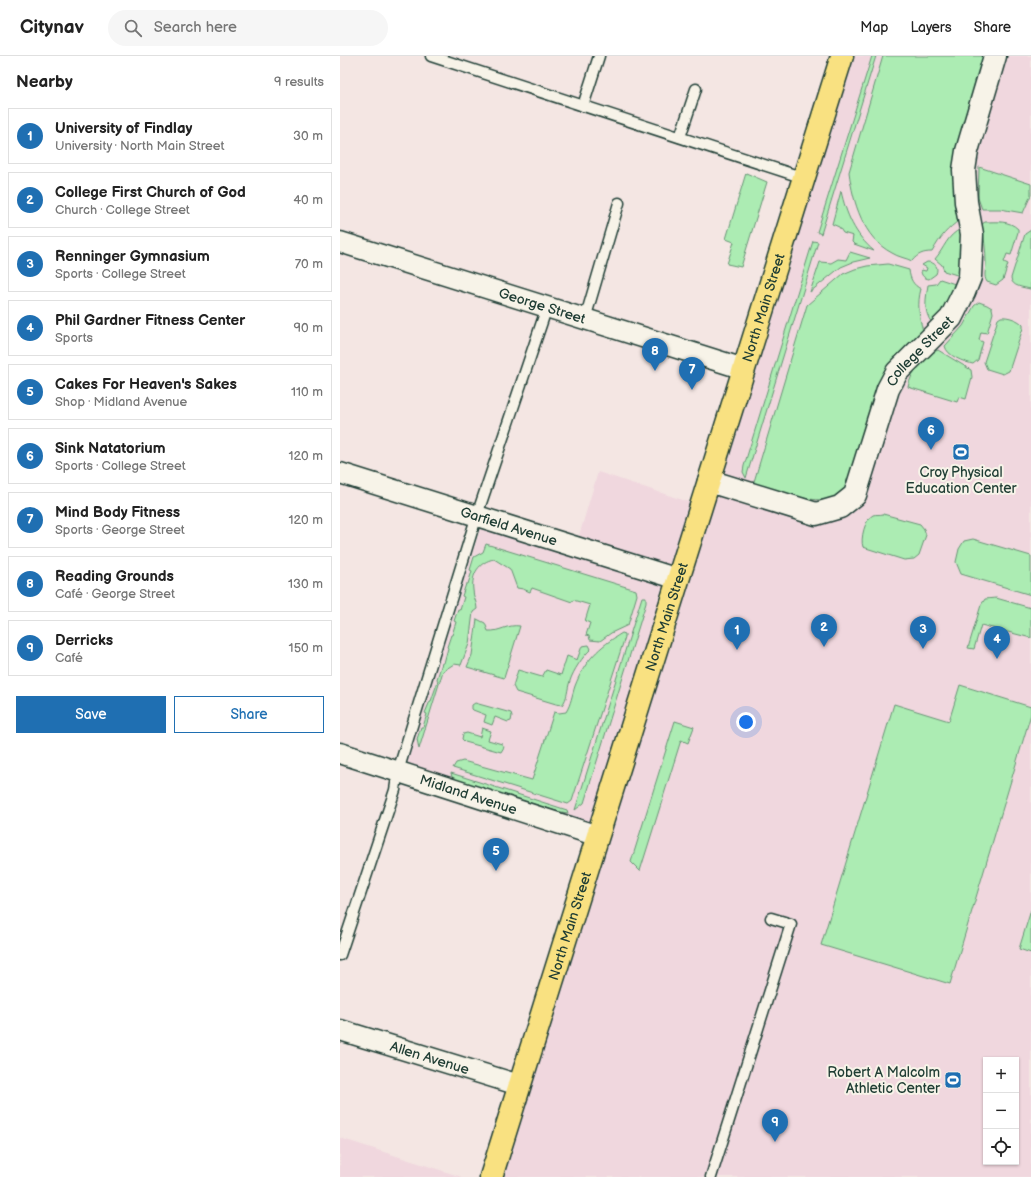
<!DOCTYPE html>
<html lang="en">
<head>
<meta charset="utf-8">
<style>
  :root { --surface:#fff; --page:#f6f6f6; --text:#222; --muted:#767676; --line:#e0e0e0; --accent:#1f6fb2 }
  body { margin:0; font-family:"Balsamiq Sans",sans-serif; background:var(--page); color:var(--text) }
  .controls { position:absolute; right:12px; bottom:12px; display:grid; overflow:hidden; border-radius:0px; box-shadow:0 1px 3px #0004 }
  .controls button { width:36px; height:36px; display:grid; place-items:center; padding:0; border:0; border-bottom:1px solid var(--line); background:var(--surface); color:var(--text); font:20px sans-serif }
  .you { position:absolute; left:406px; top:666px; width:14px; height:14px; margin:-10px; border:3px solid #fff; border-radius:50%; background:#1a73e8; box-shadow:0 0 0 6px #1a73e833 }
  .badge { display:grid; place-items:center; width:26px; height:26px; border-radius:50%; background:var(--accent); color:#fff; font-size:13px; font-weight:700 }
  .pin { position:absolute; translate:-50% -33px; filter:drop-shadow(0 1px 2px #0008) }
  .pin::after { content:''; position:absolute; top:21px; width:14px; height:12px; background:inherit; clip-path:polygon(0 0,100% 0,50% 100%) }
  .list { margin:0; padding:0; list-style:none }
  h2 { display:flex; justify-content:space-between; align-items:center; height:52px; margin:0; padding:0 16px; font-size:17px }
  h2 small { font-size:13px; font-weight:400; color:var(--muted) }
  .list li { display:grid; grid-template-columns:26px 1fr auto; gap:12px; align-items:center; box-sizing:border-box; height:56px; margin:0 8px 8px; padding:0 8px; border:1px solid var(--line); border-radius:0px }
  .list b { display:block; font-size:15px; white-space:nowrap }
  .list p { margin:0; font-size:13px; white-space:nowrap; color:var(--muted) }
  .list em { font-size:13px; font-style:normal; color:var(--muted) }
  .actions { display:flex; gap:8px; padding:12px 16px }
  .actions a { flex:1; padding:9px 0; border:1px solid var(--accent); border-radius:0px; text-align:center; font-size:14px; color:var(--accent) }
  .actions .main { background:var(--accent); color:#fff }
  .icon { flex:none; width:22px; height:22px; fill:none; stroke:currentColor; stroke-width:2; stroke-linecap:round; stroke-linejoin:round }
  .map { position:relative; flex:none; width:691px; height:1121px; overflow:hidden }
  header { display:flex; align-items:center; gap:24px; box-sizing:border-box; height:56px; padding:0 20px; background:var(--surface); border-bottom:1px solid var(--line) }
  header strong { font-size:19px }
  nav { display:flex; gap:22px; margin-inline-start:auto; font-size:14px }
  .search { width:280px; height:36px; background:var(--page); display:flex; align-items:center; gap:10px; box-sizing:border-box; padding:0 14px; border-radius:22px; color:var(--muted); font-size:15px }
  main { display:flex }
  aside { flex:1; background:var(--surface) }
  .map>svg:first-child { display:block }
  .built { fill:#f0d7de; fill-rule:evenodd }
  .green { fill:#acecb3; stroke:#669474 }
  .lines { fill:none; stroke-linecap:round; stroke-linejoin:round }
  .lane-casing { stroke:#1f3d34; stroke-width:13 }
  .street-casing { stroke:#1f3d34; stroke-width:23 }
  .secondary-casing { stroke:#1f3d34; stroke-width:25 }
  .primary-casing { stroke:#1f3d34; stroke-width:25 }
  .lane { stroke:#f7f3e8; stroke-width:10 }
  .street { stroke:#f7f3e8; stroke-width:20 }
  .secondary { stroke:#f7f3e8; stroke-width:22 }
  .primary { stroke:#f9e181; stroke-width:22 }
  .labels { text-anchor:middle; dominant-baseline:central; stroke-width:4; stroke-linejoin:round; paint-order:stroke }
  .street-label { font-size:14px; fill:#1f3d34; stroke:#f7f3e8 }
  .poi-label { font-size:14px; fill:#1f3d34; stroke:#f7f3e8 }
</style>
</head>
<body>
<header>
<strong>Citynav</strong>
<div class="search"><svg class="icon" aria-label="search" viewBox="0 0 24 24"><circle cx="10" cy="10" r="6"/><path d="M15 15l6 6"/></svg>Search here</div>
<nav><a>Map</a><a>Layers</a><a>Share</a></nav>
</header>
<main>
<aside>
<h2>Nearby<small>9 results</small></h2>
<ul class="list">
<li><span class="badge">1</span><div><b>University of Findlay</b><p>University · North Main Street</p></div><em>30 m</em></li>
<li><span class="badge">2</span><div><b>College First Church of God</b><p>Church · College Street</p></div><em>40 m</em></li>
<li><span class="badge">3</span><div><b>Renninger Gymnasium</b><p>Sports · College Street</p></div><em>70 m</em></li>
<li><span class="badge">4</span><div><b>Phil Gardner Fitness Center</b><p>Sports</p></div><em>90 m</em></li>
<li><span class="badge">5</span><div><b>Cakes For Heaven's Sakes</b><p>Shop · Midland Avenue</p></div><em>110 m</em></li>
<li><span class="badge">6</span><div><b>Sink Natatorium</b><p>Sports · College Street</p></div><em>120 m</em></li>
<li><span class="badge">7</span><div><b>Mind Body Fitness</b><p>Sports · George Street</p></div><em>120 m</em></li>
<li><span class="badge">8</span><div><b>Reading Grounds</b><p>Café · George Street</p></div><em>130 m</em></li>
<li><span class="badge">9</span><div><b>Derricks</b><p>Café</p></div><em>150 m</em></li>
</ul>
<div class="actions"><a class="main">Save</a><a>Share</a></div>
</aside>
<div class="map">
<svg width="691" height="1121" viewBox="0 0 691 1121">
  <rect width="100%" height="100%" fill="#f4e6e3"/>
  <filter id="ink" filterUnits="userSpaceOnUse"><feTurbulence type="fractalNoise" baseFrequency=".025" numOctaves="2"/><feDisplacementMap in="SourceGraphic" scale="8" xChannelSelector="R" yChannelSelector="G"/><feConvolveMatrix kernelMatrix="1 2 1 2 8 2 1 2 1" color-interpolation-filters="sRGB"/></filter>
  <g filter="url(#ink)">
    <g class="built">
      <path d="M 502,0 L 691,0 L 691,1121 L 151,1121 L 258,780 L 64,717 L 144,461 L 236,490 L 258,416 L 361,450 ZM 646,1004 L 676,1004 L 676,1106 L 646,1106 Z"/>
      <polygon points="0,1082 122,1121 0,1121"/>
    </g>
    <g class="green">
      <polygon points="532,0 536,0 481,178 477,176"/>
      <path d="M 543,0 L 645,0 L 621,163 C 606,174 601,180 592,196 C 583,196 578,198 572,205 C 566,202 558,201 552,197 C 523,182 513,146 509,116 Z"/>
      <polygon points="639,111 691,128 691,139 683,157 660,153 642,153 638,142"/>
      <polygon points="406,117 427,126 401,211 387,208 394,186 386,183"/>
      <path d="M 501,135 C 506,158 515,179 534,195 L 514,188 L 512,186 L 513,180 L 503,177 L 499,171 L 492,168 Z"/>
      <path d="M 645,166 C 657,166 669,164 678,173 L 678,176 L 671,199 L 667,198 L 664,206 L 668,208 L 663,224 L 656,229 L 647,226 C 643,220 646,214 646,207 C 646,194 644,181 642,168 Z"/>
      <path d="M 621,173 L 623,178 L 620,220 L 604,215 L 602,209 L 595,203 C 604,193 607,179 621,173 Z"/>
      <path d="M 691,174 L 691,233 L 690,233 C 683,231 672,231 671,222 L 685,178 Z"/>
      <polygon points="473,185 478,186 406,422 403,416 404,410"/>
      <polygon points="510,196 530,202 513,206 501,211 470,236 480,206 491,207 498,203 506,204"/>
      <path d="M 587,206 C 595,206 599,211 596,218 L 589,223 C 584,222 581,220 581,214 L 586,215 L 587,212 L 582,209 Z"/>
      <path d="M 548,208 L 569,214 C 570,223 573,229 581,233 C 577,247 579,261 583,275 L 572,284 L 556,301 L 543,321 L 507,430 C 503,436 500,440 493,442 C 474,449 433,434 413,429 L 467,249 L 503,218 L 515,213 L 527,210 Z"/>
      <path d="M 600,223 L 618,229 L 608,249 L 592,267 C 583,256 586,242 588,229 L 596,228 Z"/>
      <path d="M 639,246 L 647,249 L 652,252 L 653,257 L 647,277 L 641,276 L 639,284 L 643,286 L 638,304 L 633,308 C 624,306 607,300 605,290 L 623,270 L 634,250 Z"/>
      <path d="M 661,261 C 668,260 679,264 683,269 L 683,272 L 669,315 L 663,318 L 647,313 L 644,306 L 658,263 Z"/>
      <path d="M 598,294 L 631,314 L 632,321 L 626,343 L 619,341 L 617,346 L 568,331 C 571,316 583,300 598,294 Z"/>
      <path d="M 543,458 L 580,468 L 584,473 L 586,479 L 579,499 L 574,503 L 564,504 L 523,491 C 520,483 525,463 533,459 C 536,458 540,459 543,458 Z"/>
      <polygon points="633,483 691,500 691,539 621,518 616,506 619,493 624,485"/>
      <path d="M 146,488 L 296,534 L 297,539 L 288,569 L 271,577 L 260,585 L 250,584 L 249,580 L 246,579 L 250,567 L 245,565 L 250,549 L 233,544 L 232,546 L 192,532 L 190,536 L 183,533 L 177,532 L 170,513 L 154,503 C 139,506 131,518 133,534 C 133,541 137,546 137,553 L 133,556 L 129,588 L 121,609 L 114,608 L 103,615 L 79,693 L 77,683 L 81,671 L 83,671 L 87,658 L 85,657 L 90,645 L 91,645 L 98,625 L 97,623 L 102,607 L 104,607 L 108,592 L 107,591 L 111,579 L 112,579 L 116,566 L 114,565 L 118,553 L 120,554 L 124,541 L 122,540 L 126,528 L 128,528 L 132,515 L 130,514 L 134,501 L 143,496 Z"/>
      <polygon points="302,541 306,541 306,547 244,747 235,754"/>
      <polygon points="656,542 691,552 691,582 641,569 634,593 628,592 641,549 645,543"/>
      <path d="M 137,563 L 145,567 L 148,575 C 160,576 167,568 180,570 L 164,622 L 127,611 L 132,599 Z"/>
      <path d="M 282,577 L 285,578 L 285,581 L 232,745 L 228,748 L 113,712 L 116,707 L 123,705 L 192,724 L 214,656 L 219,657 L 226,656 C 231,648 232,639 235,630 C 245,604 259,591 282,577 Z"/>
      <path d="M 249,589 L 251,593 C 243,600 233,615 230,625 C 227,633 228,642 222,649 L 216,648 L 176,636 L 173,630 L 178,614 L 202,621 L 206,614 L 221,619 L 227,600 L 237,604 L 242,590 Z"/>
      <polygon points="620,629 691,651 691,658 610,928 481,889 554,648 609,665"/>
      <polygon points="135,647 171,657 172,660 171,665 168,666 155,661 152,669 144,666 146,659 133,654 132,653 132,649"/>
      <polygon points="335,665 354,671 348,687 341,684 300,815 291,806"/>
      <polygon points="142,672 151,675 148,684 162,688 164,691 161,696 125,686 122,683 123,678 127,677 140,681"/>
      <polygon points="111,717 227,754 228,757 216,755 116,724 112,721"/>
      <polygon points="691,854 691,897 679,893"/>
    </g>
    <g class="lines">
      <g class="lane-casing">
        <g id="lane">
          <polyline points="91,0 464,122"/>
          <polyline points="243,50 259,0"/>
          <polyline points="340,81 356,33"/>
          <polyline points="245,263 279,147"/>
          <polyline points="0,899 55,734 58,715 137,459 207,251"/>
          <polyline points="371,1121 451,868 431,862"/>
        </g>
      </g>
      <g class="street-casing">
        <g id="street">
          <path id="s1" d="M 0,186 L 404,313"/>
          <path id="s2" d="M 0,417 L 338,523"/>
          <path id="s3" d="M 0,697 L 258,780"/>
          <path id="s4" d="M 0,974 L 179,1029"/>
        </g>
      </g>
      <g class="secondary-casing">
        <g id="secondary">
          <path id="s5" d="M 369,425 L 476,458 L 500,451 L 515,439 L 548,333 L 557,316 L 611,262 L 624,236 L 630,221 L 632,178 L 626,146 L 624,114 L 627,95 L 655,0"/>
        </g>
      </g>
      <g class="primary-casing">
        <g id="primary">
          <path id="s6" d="M 151,1121 L 502,0"/>
        </g>
      </g>
      <use href="#lane" class="lane"/>
      <use href="#street" class="street"/>
      <use href="#secondary" class="secondary"/>
      <use href="#primary" class="primary"/>
    </g>
  </g>
  <defs>
    <g id="stadium-square" transform="scale(0.9)"><rect x="-9" y="-9" width="18" height="18" rx="4" fill="#1f6fb2" stroke="#f7f3e8"/><path d="M0-5a6.5 5 0 1 0 0 10a6.5 5 0 1 0 0-10ZM-3.5-1.8h7v3.6h-7Z" fill="#fff"/></g>
  </defs>
  <g fill-rule="evenodd">
    <use href="#stadium-square" x="621" y="396"/>
    <use href="#stadium-square" x="613" y="1024"/>
  </g>
  <g class="labels">
    <g class="street-label">
      <text stroke="none"><textPath href="#s1" startOffset="212">George Street</textPath></text>
      <text stroke="none"><textPath href="#s6" startOffset="911">North Main Street</textPath></text>
      <text stroke="none"><textPath href="#s5" startOffset="317">College Street</textPath></text>
      <text stroke="none"><textPath href="#s2" startOffset="177">Garfield Avenue</textPath></text>
      <text stroke="none"><textPath href="#s6" startOffset="587">North Main Street</textPath></text>
      <text stroke="none"><textPath href="#s3" startOffset="135">Midland Avenue</textPath></text>
      <text stroke="none"><textPath href="#s6" startOffset="263">North Main Street</textPath></text>
      <text stroke="none"><textPath href="#s4" startOffset="94">Allen Avenue</textPath></text>
    </g>
    <g class="poi-label">
      <text x="621" y="416">Croy Physical<tspan x="621" dy="16">Education Center</tspan></text>
      <text x="600" y="1016" text-anchor="end">Robert A Malcolm<tspan x="600" dy="16">Athletic Center</tspan></text>
    </g>
  </g>
</svg>
<div class="controls">
<button>+</button>
<button>−</button>
<button><svg class="icon" aria-label="locate" viewBox="0 0 24 24"><circle cx="12" cy="12" r="6"/><path d="M12 2v4M12 18v4M2 12h4M18 12h4"/></svg></button>
</div>
<div class="you"></div>
<div class="pin badge" style="left:397px;top:594px">1</div>
<div class="pin badge" style="left:484px;top:591px">2</div>
<div class="pin badge" style="left:583px;top:593px">3</div>
<div class="pin badge" style="left:657px;top:603px">4</div>
<div class="pin badge" style="left:156px;top:815px">5</div>
<div class="pin badge" style="left:591px;top:394px">6</div>
<div class="pin badge" style="left:352px;top:334px">7</div>
<div class="pin badge" style="left:315px;top:315px">8</div>
<div class="pin badge" style="left:435px;top:1086px">9</div>
</div>
</main>
</body>
</html>
